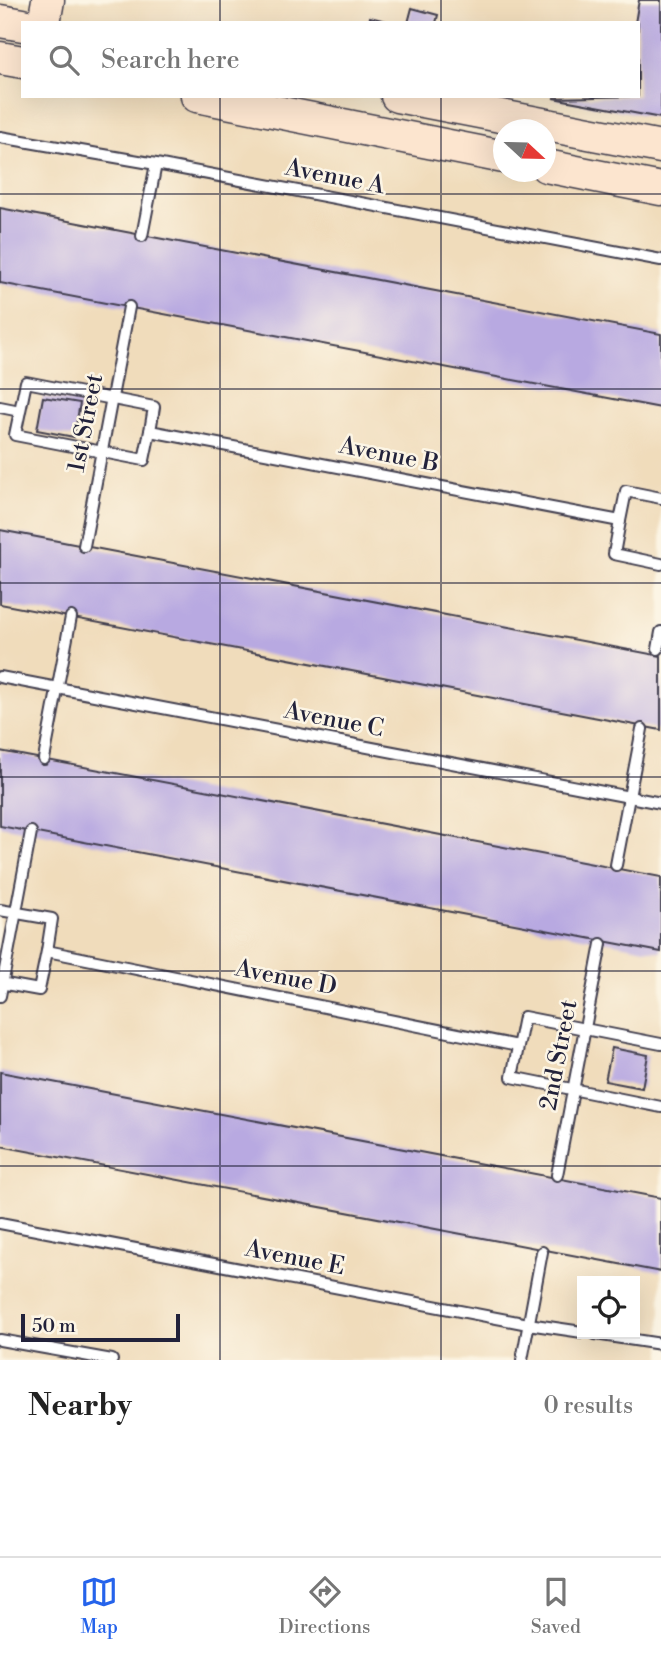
<!DOCTYPE html>
<html lang="en">
<head>
<meta charset="utf-8">
<style>
  :root { --surface:#fff; --page:#f2f2f2; --text:#222; --muted:#767676; --line:#e0e0e0; --accent:#2563eb }
  body { margin:0; font-family:"Libre Bodoni",serif; background:var(--page); color:var(--text) }
  .controls { position:absolute; right:21px; bottom:21px; display:grid; overflow:hidden; border-radius:0px; box-shadow:0 7px 28px #0002 }
  .controls button { width:63px; height:63px; display:grid; place-items:center; padding:0; border:0; border-bottom:2px solid var(--line); background:var(--surface); color:var(--text); font:35px sans-serif }
  .compass { position:absolute; left:493px; top:119px; width:63px; height:63px; border-radius:50%; background:var(--surface); box-shadow:0 7px 28px #0002; rotate:112deg }
  .scale { position:absolute; left:21px; bottom:18px; width:159px; box-sizing:border-box; padding-left:7px; border:4px solid #22223b; border-top:0; font-size:19px; line-height:24px; white-space:nowrap; color:#22223b; -webkit-text-stroke:5px #fcf5e5; paint-order:stroke }
  .list { margin:0; padding:0; list-style:none }
  h2 { display:flex; justify-content:space-between; align-items:center; height:91px; margin:0; padding:0 28px; font-size:30px }
  h2 small { font-size:23px; font-weight:400; color:var(--muted) }
  .icon { flex:none; width:38px; height:38px; fill:none; stroke:currentColor; stroke-width:2; stroke-linecap:round; stroke-linejoin:round }
  .map { position:relative; flex:none; width:661px; height:1360px; overflow:hidden }
  .search { position:absolute; background:var(--surface); box-shadow:0 7px 28px #0002; left:21px; right:21px; top:21px; height:77px; display:flex; align-items:center; gap:18px; box-sizing:border-box; padding:0 24px; border-radius:0px; color:var(--muted); font-size:26px }
  .sheet { height:196px; background:var(--surface) }
  nav { display:flex; justify-content:space-around; align-items:center; box-sizing:border-box; height:98px; border-top:2px solid var(--line); background:var(--surface); font-size:19px; color:var(--muted) }
  nav a { display:grid; justify-items:center; gap:4px }
  nav .on { color:var(--accent) }
  .map>svg:first-child { display:block }
  .building { fill:#b8a9e1 }
  .lines { fill:none; stroke-linecap:round; stroke-linejoin:round }
  .service-casing { stroke:#413e4e; stroke-width:14 }
  .secondary-casing { stroke:#413e4e; stroke-width:35 }
  .service { stroke:#fff; stroke-width:10 }
  .secondary { stroke:#fce5cf; stroke-width:32 }
  .grid { fill:none; stroke:#22223b; stroke-width:2; stroke-opacity:0.55 }
  .labels { text-anchor:middle; dominant-baseline:central; stroke-width:5; stroke-linejoin:round; paint-order:stroke }
  .street-label { font-size:24px; fill:#22223b; stroke:#fcf5e5 }
</style>
</head>
<body>
<div class="map">
<svg width="661" height="1360" viewBox="0 0 661 1360">
  <rect width="100%" height="100%" fill="#fcf5e5"/>
  <filter id="ink" filterUnits="userSpaceOnUse"><feTurbulence type="fractalNoise" baseFrequency=".0143" numOctaves="2"/><feDisplacementMap in="SourceGraphic" scale="14" xChannelSelector="R" yChannelSelector="G"/><feConvolveMatrix kernelMatrix="1 2 1 2 8 2 1 2 1" color-interpolation-filters="sRGB"/></filter>
  <filter id="wash" filterUnits="userSpaceOnUse"><feTurbulence type="fractalNoise" baseFrequency=".00686" numOctaves="4" result="noise"/><feDisplacementMap in="SourceGraphic" scale="28" xChannelSelector="R" yChannelSelector="G"/><feGaussianBlur stdDeviation="1.57" result="paint"/><feColorMatrix in="noise" values="0 0 0 0 0 0 0 0 0 0 0 0 0 0 0 0 0 1.4 0 .05"/><feComposite in="paint" operator="in"/></filter>
  <g filter="url(#wash)">
    <rect width="100%" height="100%" fill="#f0dcbb"/>
    <g id="blocks">
      <g class="building">
        <polygon points="639,0 661,0 661,118 553,98 638,96 638,23 635,23"/>
        <polygon points="412,8 438,15 436,23 408,23"/>
        <polygon points="370,17 390,22 390,23 369,23"/>
        <polygon points="0,208 661,334 661,408 0,283"/>
        <polygon points="43,397 80,403 74,437 37,430"/>
        <polygon points="0,530 661,656 661,730 0,604"/>
        <polygon points="0,751 661,877 661,952 0,826"/>
        <polygon points="612,1048 648,1055 642,1088 605,1081"/>
        <polygon points="0,1072 661,1198 661,1272 0,1146"/>
      </g>
    </g>
  </g>
  <g filter="url(#ink)">
    <use href="#blocks" fill-opacity="0" stroke="#413e4e" stroke-width="2"/>
    <g class="lines">
      <g class="service-casing">
        <g id="service">
          <polyline points="0,137 156,164 661,260"/>
          <polyline points="142,236 156,164"/>
          <polyline points="0,407 20,411 26,382 154,407 150,431 620,521 626,491 661,498"/>
          <polyline points="20,411 15,435 144,460 150,431"/>
          <polyline points="620,521 614,554 661,564"/>
          <polyline points="84,546 129,307"/>
          <polyline points="658,649 661,632"/>
          <polyline points="0,677 661,803"/>
          <polyline points="44,759 71,617"/>
          <polyline points="616,865 642,729"/>
          <polyline points="0,910 52,919 47,951 518,1046"/>
          <polyline points="0,983 39,990 47,951"/>
          <polyline points="0,996 31,832"/>
          <polyline points="661,1044 524,1017 512,1077 661,1107"/>
          <polyline points="557,1175 601,944"/>
          <polyline points="0,1223 528,1324 582,1332"/>
          <polyline points="595,1334 661,1344"/>
          <polyline points="0,1340 112,1360"/>
          <polyline points="522,1360 542,1252"/>
        </g>
      </g>
      <g class="secondary-casing">
        <g id="secondary">
          <polyline points="0,21 23,25"/>
          <polyline points="44,23 48,0"/>
          <polyline points="0,58 23,62"/>
          <polyline points="197,96 504,157"/>
          <polyline points="397,96 661,147"/>
          <polyline points="546,166 661,189"/>
        </g>
      </g>
      <use href="#service" class="service"/>
      <use href="#secondary" class="secondary"/>
    </g>
  </g>
  <path class="grid" d="M 220,0 L 220,23M 441,0 L 441,23M 220,96 L 220,1360M 441,96 L 441,1360M 0,194 L 661,194M 0,389 L 661,389M 0,583 L 661,583M 0,777 L 661,777M 0,971 L 661,971M 0,1166 L 661,1166"/>
  <g class="labels">
    <g class="street-label">
      <text transform="translate(335 177) rotate(11)">Avenue A</text>
      <text transform="translate(86 423) rotate(-79)">1st Street</text>
      <text transform="translate(389 455) rotate(11)">Avenue B</text>
      <text transform="translate(334 720) rotate(11)">Avenue C</text>
      <text transform="translate(286 978) rotate(11)">Avenue D</text>
      <text transform="translate(559 1055) rotate(-79)">2nd Street</text>
      <text transform="translate(295 1258) rotate(11)">Avenue E</text>
    </g>
  </g>
</svg>
<div class="controls">
<button><svg class="icon" aria-label="locate" viewBox="0 0 24 24"><circle cx="12" cy="12" r="6"/><path d="M12 2v4M12 18v4M2 12h4M18 12h4"/></svg></button>
</div>
<svg class="compass" viewBox="-18 -18 36 36"><path d="M0-13l5 13h-10z" fill="#e53935"/><path d="M0 13l5-13h-10z" fill="#767676"/></svg>
<div class="scale">50 m</div>
<div class="search"><svg class="icon" aria-label="search" viewBox="0 0 24 24"><circle cx="10" cy="10" r="6"/><path d="M15 15l6 6"/></svg>Search here</div>
</div>
<section class="sheet">
<h2>Nearby<small>0 results</small></h2>
<ul class="list">
</ul>
</section>
<nav>
<a class="on"><svg class="icon" aria-label="map" viewBox="0 0 24 24"><path d="M3 6l6-2 6 2 6-2v14l-6 2-6-2-6 2zM9 4v14M15 6v14"/></svg>Map</a>
<a><svg class="icon" aria-label="directions" viewBox="0 0 24 24"><path d="M12 3l9 9-9 9-9-9zM9 14v-3h6M13 9l2 2-2 2"/></svg>Directions</a>
<a><svg class="icon" aria-label="saved" viewBox="0 0 24 24"><path d="M7 4h10v16l-5-4-5 4z"/></svg>Saved</a>
</nav>
</body>
</html>
